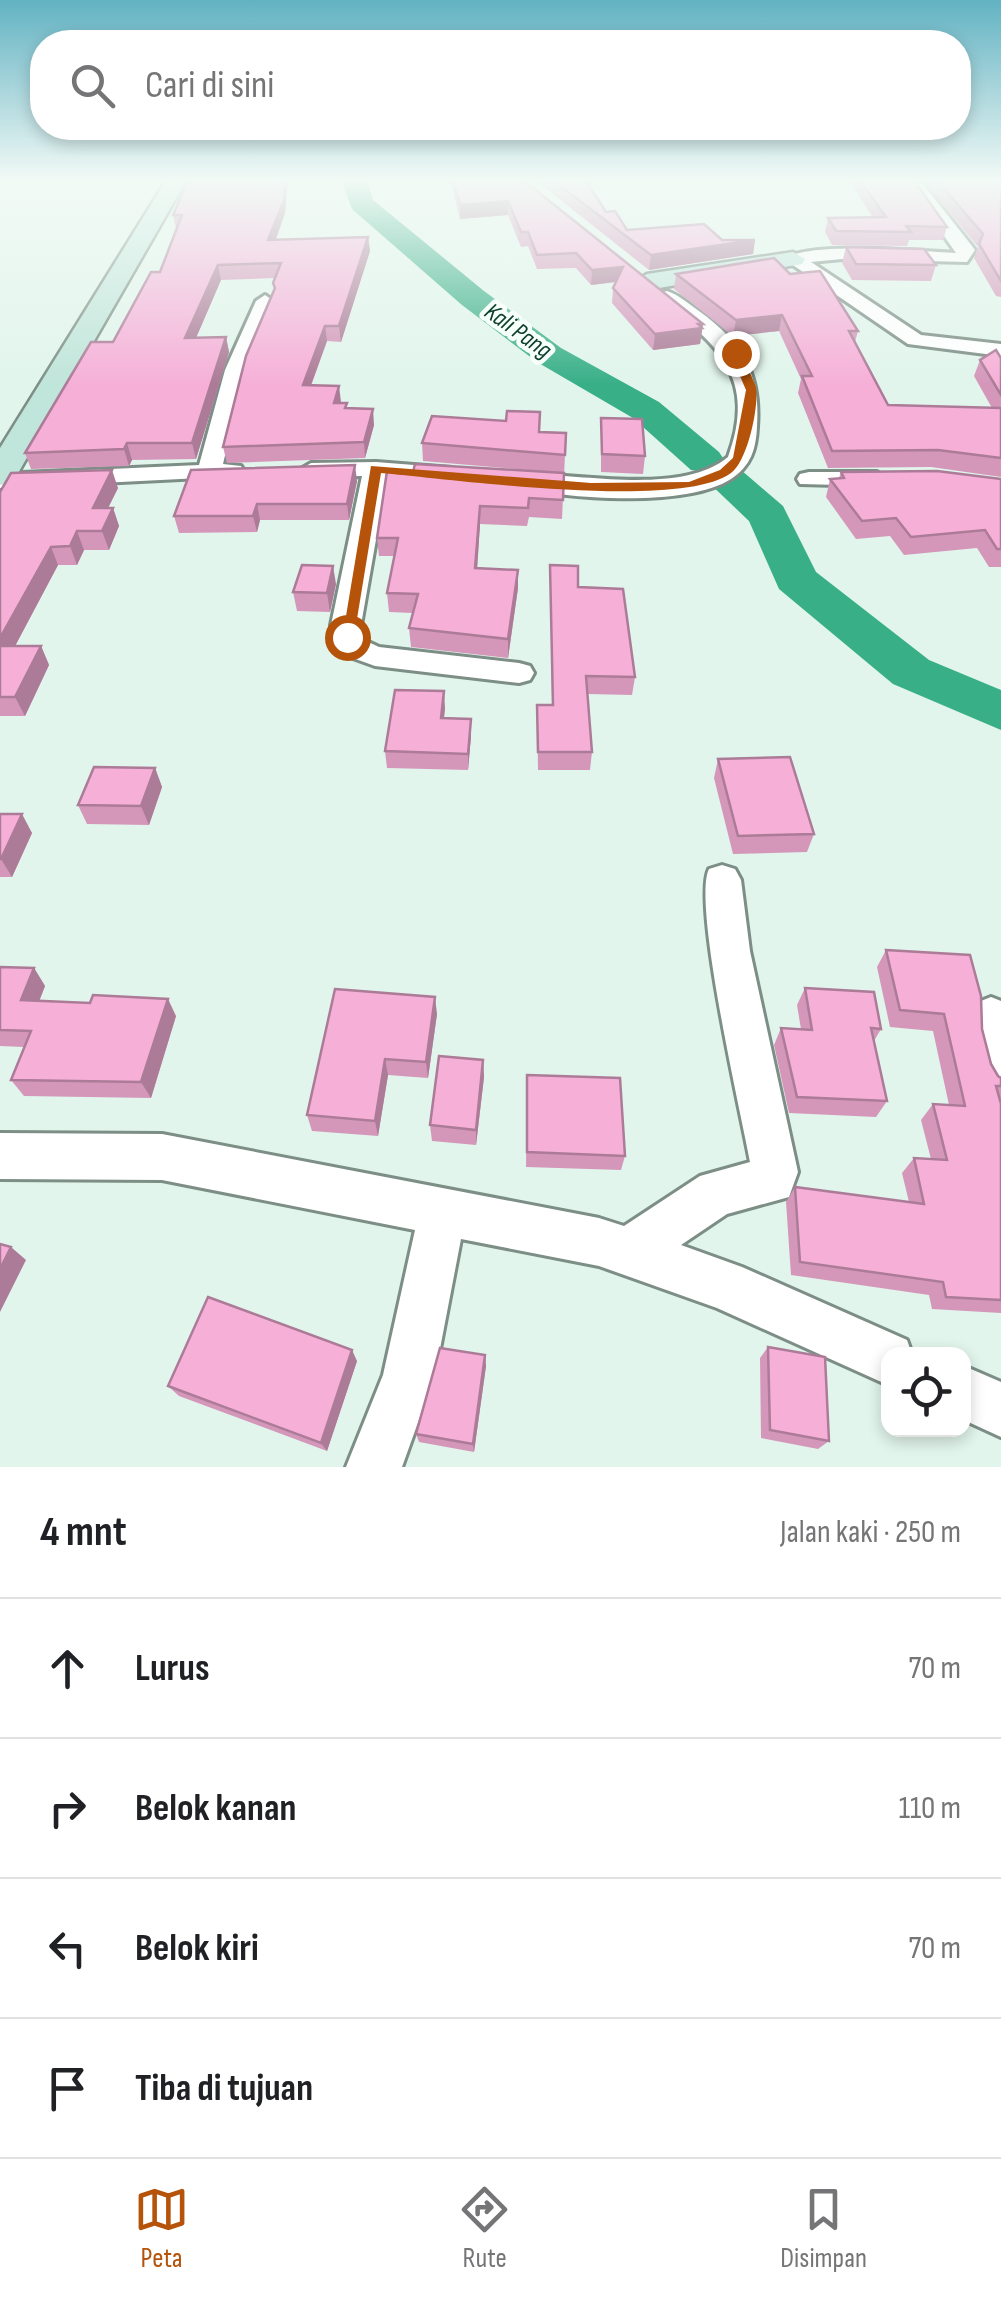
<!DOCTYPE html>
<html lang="id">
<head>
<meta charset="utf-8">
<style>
  :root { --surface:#fff; --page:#f6f6f6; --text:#202124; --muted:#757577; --line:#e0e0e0; --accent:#b45309 }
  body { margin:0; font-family:"Sofia Sans Condensed",sans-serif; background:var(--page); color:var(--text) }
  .controls { position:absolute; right:30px; bottom:30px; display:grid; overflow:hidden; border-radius:20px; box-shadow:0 5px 15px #0003 }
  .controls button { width:90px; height:90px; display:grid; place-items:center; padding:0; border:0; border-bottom:2px solid var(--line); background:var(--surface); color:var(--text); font:50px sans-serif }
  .stop { position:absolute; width:30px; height:30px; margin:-22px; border:8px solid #b45309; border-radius:50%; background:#fff }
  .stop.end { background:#b45309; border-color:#fff; box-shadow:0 2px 10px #0008 }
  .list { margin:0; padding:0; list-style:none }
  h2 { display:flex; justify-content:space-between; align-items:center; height:130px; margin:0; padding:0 40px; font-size:42px }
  h2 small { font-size:32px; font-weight:400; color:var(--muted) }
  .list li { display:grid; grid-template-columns:65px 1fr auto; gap:30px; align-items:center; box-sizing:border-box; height:140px; padding:0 40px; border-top:2px solid var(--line) }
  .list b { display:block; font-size:38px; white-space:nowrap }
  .list em { font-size:32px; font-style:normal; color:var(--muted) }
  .icon { flex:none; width:55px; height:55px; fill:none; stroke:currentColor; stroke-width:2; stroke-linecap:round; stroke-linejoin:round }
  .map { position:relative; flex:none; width:1001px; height:1467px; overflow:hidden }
  .search { position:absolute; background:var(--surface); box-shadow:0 5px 15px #0003; left:30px; right:30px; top:30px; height:110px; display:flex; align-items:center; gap:25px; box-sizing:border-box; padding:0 35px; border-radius:40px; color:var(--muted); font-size:38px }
  .sheet { height:690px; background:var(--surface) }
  nav { display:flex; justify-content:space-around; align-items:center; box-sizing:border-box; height:140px; border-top:2px solid var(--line); background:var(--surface); font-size:28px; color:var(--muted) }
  nav a { display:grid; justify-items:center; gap:5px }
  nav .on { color:var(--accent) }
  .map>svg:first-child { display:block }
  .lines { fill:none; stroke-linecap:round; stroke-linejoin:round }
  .river { fill:#39af88; fill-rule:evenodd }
  .street-casing { stroke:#7c8e86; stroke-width:6 }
  .secondary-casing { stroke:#7c8e86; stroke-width:5 }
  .street { fill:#fff; fill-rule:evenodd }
  .secondary { fill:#c0e5da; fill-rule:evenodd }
  .wall { fill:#d497ba }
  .shaded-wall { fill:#ac7b97 }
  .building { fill:#f6b0d8; stroke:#ac7b97; stroke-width:2.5 }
  .route { fill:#b45309 }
  .labels { text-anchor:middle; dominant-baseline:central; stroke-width:9; stroke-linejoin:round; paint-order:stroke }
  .far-water-label { font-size:25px; font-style:italic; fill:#0e4030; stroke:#f7fffb }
</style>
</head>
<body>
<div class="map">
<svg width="1001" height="1467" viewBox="0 0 1001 1467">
  <rect width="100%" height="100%" fill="#e1f5ec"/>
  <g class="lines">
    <polygon class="river" points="341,179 367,179 373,200 484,291 561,348 659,402 719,452 725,461 720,468 741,470 783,506 816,572 929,660 1001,690 1001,730 893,684 779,589 749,521 705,479 710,472 691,470 633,418 537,362 462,305 352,209"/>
    <g class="street-casing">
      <g id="street">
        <path d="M 904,179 L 919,179 L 972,246 L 975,250 L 967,262 L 842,259 L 811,262 L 921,335 L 1001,344 L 1001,356 L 908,344 L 784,259 C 808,241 921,251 956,253 Z"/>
        <path d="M 667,291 C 679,295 689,304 699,311 C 742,342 761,374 757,427 C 756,449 751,466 731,479 C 686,508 564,499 512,486 L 509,481 C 529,459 671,505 728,457 C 757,379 719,344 660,301 L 660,293 Z"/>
        <polygon points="265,295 274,301 245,370 223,464 241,466 244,471 241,476 0,488 0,474 199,465 225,370 256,301"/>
        <polygon points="376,462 452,468 464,475 452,482 387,477 361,625 364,640 379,647 519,663 530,666 534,673 530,680 519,683 375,666 339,653 331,625 362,476 311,477 299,470 311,463"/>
        <polygon points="809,472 877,472 889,479 877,486 800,484 797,479 800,474"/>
        <path d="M 722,865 L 735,869 L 741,880 L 750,951 L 798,1172 L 789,1197 L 727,1214 L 681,1245 L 742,1267 L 907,1340 L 912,1354 L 888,1354 L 888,1385 L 717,1308 L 599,1266 L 461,1239 L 435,1375 L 402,1467 L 346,1467 L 383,1375 L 415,1230 L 162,1180 L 0,1179 L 0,1133 L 162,1134 L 599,1218 L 624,1226 L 700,1176 L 750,1162 C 741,1113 692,902 709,869 Z"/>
        <path d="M 991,997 L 1001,1001 L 1001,1095 L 986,1089 C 975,1065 966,1026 976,1003 Z"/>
        <polygon points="964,1366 1001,1382 1001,1437 964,1420"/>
      </g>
    </g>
    <g class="secondary-casing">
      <g id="secondary">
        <polygon points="167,179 187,179 17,475 12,482 0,485 0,448"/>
        <polygon points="793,252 805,259 802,264 647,290 634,282 647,274"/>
      </g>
    </g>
    <use href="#street" class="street"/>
    <use href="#secondary" class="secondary"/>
  </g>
  <g class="wall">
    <polygon points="189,179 288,179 285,213 276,240 368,237 370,251 341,342 327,341 311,386 374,425 365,458 227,463 223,447 274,290 273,283 275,278 221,280 196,338 226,337 229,352 196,459 132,460 129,466 31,469 25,453 113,342 160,272 176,228 173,215"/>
    <polygon points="450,179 522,179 703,324 700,344 653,350 612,303 613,288 616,282 591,285 576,268 537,269 528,246 521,247 508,215 460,219"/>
    <polygon points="534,179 585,179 606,212 627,230 722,240 755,240 753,254 649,270"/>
    <polygon points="835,179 913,179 947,227 943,240 909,240 907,246 832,245 825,232 828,218 873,218 849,180"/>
    <polygon points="922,179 1001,179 1001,297 996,296 974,258 978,247"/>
    <polygon points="846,247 936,265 931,281 852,280 842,263"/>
    <polygon points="676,274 790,274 858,331 855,342 888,405 992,408 974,376 980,360 1001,358 1001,477 931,467 828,468 798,393 801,379 779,331 733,336 674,289"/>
    <polygon points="601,418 645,456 643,474 601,472"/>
    <polygon points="539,432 566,433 562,519 529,517 527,526 480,524 477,568 518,570 518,588 508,658 411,647 409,628 413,613 389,612 387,593 394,556 379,556 377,538 563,473 423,461 422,443"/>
    <polygon points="841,472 1001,479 1001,567 989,567 977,548 904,555 890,536 856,539 826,497 830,479 839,478"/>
    <polygon points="357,481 349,520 260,520 257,532 179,533 174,516"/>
    <polygon points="118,488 108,508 113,508 119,526 109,550 84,550 77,565 58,565 15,646 41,646 49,665 25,716 0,716 0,492"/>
    <polygon points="550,565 578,587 635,677 632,695 587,694 592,752 590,770 538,770 537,705 552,705"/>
    <polygon points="336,584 330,612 297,611 293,592"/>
    <polygon points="445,708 444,718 471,719 471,736 468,770 387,768 385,751"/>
    <polygon points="718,759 814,834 807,852 733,854 714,778"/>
    <polygon points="155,768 162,787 149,825 87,824 78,805"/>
    <polygon points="0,814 32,833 12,877 0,877"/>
    <polygon points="886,950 982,1029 991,1064 998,1076 1001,1078 1001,1313 932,1309 929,1295 791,1275 786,1202 795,1187 909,1202 902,1173 914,1158 931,1159 921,1120 933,1104 949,1105 933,1031 890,1027 877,967"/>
    <polygon points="0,967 34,968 45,986 39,1001 176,1016 151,1098 24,1096 11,1080 24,1047 0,1046"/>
    <polygon points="805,988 881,1029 874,1041 887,1101 876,1117 789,1113 774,1045 781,1028 801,1029 797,1005"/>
    <polygon points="437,1014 428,1078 388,1075 378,1136 312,1131 307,1115"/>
    <polygon points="483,1060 484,1077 476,1145 432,1141 430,1125"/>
    <polygon points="527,1075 625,1156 621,1170 526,1167"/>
    <polygon points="768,1347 829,1441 818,1449 761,1438 760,1358"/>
    <polygon points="485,1355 486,1366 474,1452 419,1442 416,1434"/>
    <polygon points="357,1361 327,1451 179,1396 168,1386"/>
  </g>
  <g class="shaded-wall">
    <polygon points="285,179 288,179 285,213 270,254 268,240"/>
    <polygon points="508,201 508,215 460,219 460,205"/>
    <polygon points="368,237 370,251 341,342 339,326"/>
    <polygon points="755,240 753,254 649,270 651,255"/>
    <polygon points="218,265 221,280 189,354 185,338"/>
    <polygon points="623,267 622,281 591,285 592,270"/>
    <polygon points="782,315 779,331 733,336 736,320"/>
    <polygon points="703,324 700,344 653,350 655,334"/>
    <polygon points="325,326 327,341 305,401 303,385"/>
    <polygon points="226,337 229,352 196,459 192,443"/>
    <polygon points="339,386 341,402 336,419 334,403"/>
    <polygon points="373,409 374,425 365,458 364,442"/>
    <polygon points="127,443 132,460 129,466 124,449"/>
    <polygon points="355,465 357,481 349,520 347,504"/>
    <polygon points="112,470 118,488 99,526 93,508"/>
    <polygon points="257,504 260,520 257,532 253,516"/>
    <polygon points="480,506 480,524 476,587 475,568"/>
    <polygon points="113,508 119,526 109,550 102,531"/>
    <polygon points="77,531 84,550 77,565 70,546"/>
    <polygon points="51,547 58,565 5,665 0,656 0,638"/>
    <polygon points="333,566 336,584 330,612 327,593"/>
    <polygon points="518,570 518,588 508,658 508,639"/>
    <polygon points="41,646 49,665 25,716 15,697"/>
    <polygon points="444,691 445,708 442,735 441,718"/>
    <polygon points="471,719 471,736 468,770 468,754"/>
    <polygon points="155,768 162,787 149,825 141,806"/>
    <polygon points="22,814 32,833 12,877 1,859"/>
    <polygon points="34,968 45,986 33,1017 21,1000"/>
    <polygon points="435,997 437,1014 428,1078 426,1062"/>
    <polygon points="168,999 176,1016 151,1098 141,1082"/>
    <polygon points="385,1059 388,1075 378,1136 375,1121"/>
    <polygon points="483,1060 484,1077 476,1145 476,1130"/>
    <polygon points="11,1247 26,1260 0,1312 0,1269"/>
    <polygon points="352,1350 357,1361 327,1451 321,1443"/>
    <polygon points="485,1355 486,1366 474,1452 473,1444"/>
  </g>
  <g class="building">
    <polygon points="189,179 285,179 284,200 268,240 368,237 339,326 325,326 303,385 339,386 334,403 347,403 345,408 373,409 364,442 223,447 246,356 275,288 273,283 281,263 218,265 185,338 226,337 192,443 127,443 124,449 25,453 91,342 113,342 151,272 160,272 182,215 173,215"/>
    <polygon points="453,179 522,179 703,324 698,324 702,328 655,334 613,288 623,267 592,270 576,253 537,255 528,232 521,232 508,201 460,205"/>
    <polygon points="551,179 585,179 606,212 615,211 627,230 704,224 722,240 755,240 651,255"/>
    <polygon points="859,179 913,179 947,227 906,226 911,232 836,231 828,218 886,217"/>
    <polygon points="936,179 1001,179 1001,281 979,244 983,234"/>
    <polygon points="846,247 924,249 936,265 856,264"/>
    <polygon points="774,258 790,274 820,271 858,331 849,331 888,405 1001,408 1001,458 938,450 832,451 802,376 812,376 782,315 736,320 676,274"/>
    <polygon points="996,350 1001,358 1001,395 980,360"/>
    <polygon points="507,411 540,412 539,432 566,433 565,455 422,443 432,416 506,421"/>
    <polygon points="601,418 642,419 645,456 602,454"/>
    <polygon points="415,464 564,473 563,500 529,498 528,508 480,506 475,568 518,570 508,639 409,628 418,594 387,593 398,538 377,538 387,471 413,472"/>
    <polygon points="355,465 347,504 257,504 253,516 174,516 191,470"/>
    <polygon points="112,470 93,508 113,508 102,531 77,531 70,546 51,547 0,638 0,492 11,473"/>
    <polygon points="937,471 1001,479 1001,549 997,549 985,530 911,537 896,518 862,521 830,479 844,478 841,472"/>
    <polygon points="302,565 333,566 327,593 293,592"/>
    <polygon points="550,565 578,566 578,587 623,589 635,677 586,676 592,752 538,752 537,705 553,705"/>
    <polygon points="0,646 41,646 15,697 0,697"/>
    <polygon points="395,690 444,691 441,718 471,719 468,754 385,751"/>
    <polygon points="790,757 814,834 738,836 718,759"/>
    <polygon points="94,767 155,768 141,806 78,805"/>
    <polygon points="0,814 22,814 1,859 0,859"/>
    <polygon points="886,950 970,955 981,996 982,1029 991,1064 998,1076 1001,1078 1001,1086 996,1086 1001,1104 1001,1300 946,1297 943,1282 800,1262 795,1187 924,1204 914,1158 947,1160 933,1104 965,1106 944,1014 900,1010"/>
    <polygon points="0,967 34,968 21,1000 90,1003 93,995 168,999 141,1082 11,1080 31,1031 0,1030"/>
    <polygon points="805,988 874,992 881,1029 871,1028 887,1101 797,1097 781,1028 812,1030"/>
    <polygon points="335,989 435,997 426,1062 385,1059 375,1121 307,1115"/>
    <polygon points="439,1056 483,1060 476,1130 430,1125"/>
    <polygon points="527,1075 620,1078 625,1156 527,1152"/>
    <polygon points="0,1244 11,1247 0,1269"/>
    <polygon points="208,1297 352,1350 321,1443 168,1386"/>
    <polygon points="768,1347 825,1357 829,1441 770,1430"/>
    <polygon points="440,1348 485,1355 473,1444 416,1434"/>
  </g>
  <linearGradient id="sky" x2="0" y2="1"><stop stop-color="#62b2c2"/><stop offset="0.47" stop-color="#f2faf6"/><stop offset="1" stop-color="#f2faf6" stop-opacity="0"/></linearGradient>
  <rect width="1001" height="384" fill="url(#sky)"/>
  <path class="route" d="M 736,350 L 741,353 C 745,364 753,377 756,388 C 759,408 747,462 731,473 C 679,511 452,479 381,473 L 354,637 L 342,640 L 371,466 L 591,483 L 689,482 L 720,470 L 733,458 L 746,390 L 730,353 Z"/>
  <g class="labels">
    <g class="far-water-label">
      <text transform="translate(518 331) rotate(36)">Kali Pang</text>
    </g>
  </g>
</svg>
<div class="controls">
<button><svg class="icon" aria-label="locate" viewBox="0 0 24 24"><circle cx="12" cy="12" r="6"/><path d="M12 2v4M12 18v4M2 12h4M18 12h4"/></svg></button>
</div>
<div class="stop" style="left:347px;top:637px"></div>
<div class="stop end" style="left:736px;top:353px"></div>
<div class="search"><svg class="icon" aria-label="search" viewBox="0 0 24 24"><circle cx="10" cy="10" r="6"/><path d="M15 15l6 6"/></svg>Cari di sini</div>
</div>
<section class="sheet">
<h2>4 mnt<small>Jalan kaki · 250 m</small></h2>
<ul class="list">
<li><svg class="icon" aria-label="ahead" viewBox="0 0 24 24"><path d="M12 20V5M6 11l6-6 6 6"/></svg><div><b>Lurus</b></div><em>70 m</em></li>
<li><svg class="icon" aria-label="right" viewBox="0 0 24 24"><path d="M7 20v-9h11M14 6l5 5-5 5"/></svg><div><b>Belok kanan</b></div><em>110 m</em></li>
<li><svg class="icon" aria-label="left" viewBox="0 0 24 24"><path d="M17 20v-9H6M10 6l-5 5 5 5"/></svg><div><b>Belok kiri</b></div><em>70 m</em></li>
<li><svg class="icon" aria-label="arrive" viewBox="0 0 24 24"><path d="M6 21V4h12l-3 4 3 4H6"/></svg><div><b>Tiba di tujuan</b></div></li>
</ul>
</section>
<nav>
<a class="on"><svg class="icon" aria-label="map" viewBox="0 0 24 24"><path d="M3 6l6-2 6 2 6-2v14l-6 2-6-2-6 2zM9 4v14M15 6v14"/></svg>Peta</a>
<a><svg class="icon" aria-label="directions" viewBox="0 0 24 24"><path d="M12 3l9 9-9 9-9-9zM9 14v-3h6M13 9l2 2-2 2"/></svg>Rute</a>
<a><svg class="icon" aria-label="saved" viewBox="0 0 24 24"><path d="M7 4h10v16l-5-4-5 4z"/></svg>Disimpan</a>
</nav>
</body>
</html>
